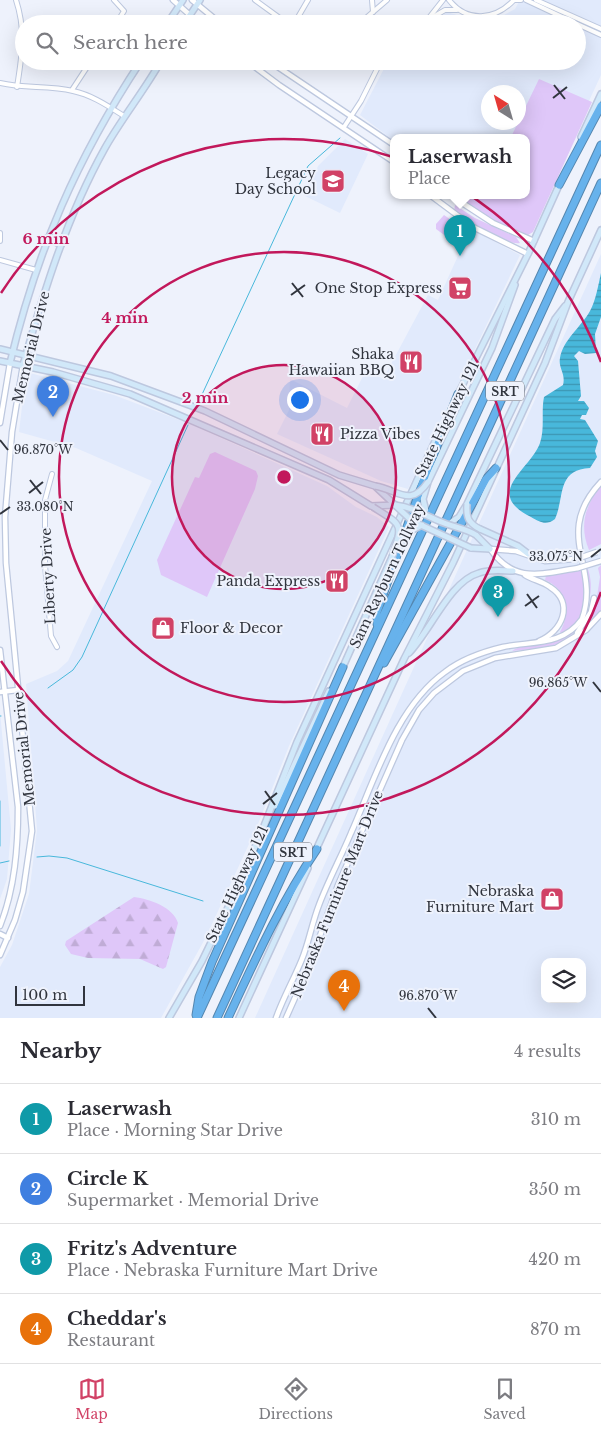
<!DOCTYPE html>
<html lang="en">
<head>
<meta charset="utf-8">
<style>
  :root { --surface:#fff; --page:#f7f7f7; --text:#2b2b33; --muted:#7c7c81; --line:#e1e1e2; --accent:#d14266 }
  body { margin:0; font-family:"Libre Baskerville",serif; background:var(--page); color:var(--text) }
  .controls { position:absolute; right:15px; bottom:15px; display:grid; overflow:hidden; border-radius:10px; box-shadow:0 5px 20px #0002 }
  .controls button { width:45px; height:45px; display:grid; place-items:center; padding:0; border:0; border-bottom:1px solid var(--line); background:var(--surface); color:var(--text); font:25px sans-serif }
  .compass { position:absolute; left:481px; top:85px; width:45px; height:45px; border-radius:50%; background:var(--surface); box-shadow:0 5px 20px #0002; rotate:323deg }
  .scale { position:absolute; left:15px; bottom:12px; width:70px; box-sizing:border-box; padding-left:5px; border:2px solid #31353e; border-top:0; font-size:14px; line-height:18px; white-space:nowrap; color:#31353e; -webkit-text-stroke:4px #eef2fc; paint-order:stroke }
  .you { position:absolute; left:299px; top:399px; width:18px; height:18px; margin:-12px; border:4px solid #fff; border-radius:50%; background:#1a73e8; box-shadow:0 0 0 8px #1a73e833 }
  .badge { display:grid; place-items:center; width:32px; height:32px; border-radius:50%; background:var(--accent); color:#fff; font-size:16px; font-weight:700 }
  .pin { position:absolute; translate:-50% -41px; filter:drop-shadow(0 1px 2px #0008) }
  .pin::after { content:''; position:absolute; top:26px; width:18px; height:15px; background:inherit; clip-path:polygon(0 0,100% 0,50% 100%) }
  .popup { position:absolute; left:390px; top:134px; width:140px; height:65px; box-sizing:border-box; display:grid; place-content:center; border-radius:10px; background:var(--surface); filter:drop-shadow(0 1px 4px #0005); font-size:16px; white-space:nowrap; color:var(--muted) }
  .popup b { font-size:19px; color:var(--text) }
  .popup::after { content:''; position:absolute; left:50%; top:100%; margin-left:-10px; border:10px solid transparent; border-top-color:var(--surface) }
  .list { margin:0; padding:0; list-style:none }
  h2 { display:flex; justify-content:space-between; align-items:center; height:65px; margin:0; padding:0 20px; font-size:21px }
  h2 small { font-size:16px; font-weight:400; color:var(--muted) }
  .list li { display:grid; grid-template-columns:32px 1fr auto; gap:15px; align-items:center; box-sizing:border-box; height:70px; padding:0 20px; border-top:1px solid var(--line) }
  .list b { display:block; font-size:19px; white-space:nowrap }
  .list p { margin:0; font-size:16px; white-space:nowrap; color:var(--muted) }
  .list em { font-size:16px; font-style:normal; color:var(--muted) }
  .icon { flex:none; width:28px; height:28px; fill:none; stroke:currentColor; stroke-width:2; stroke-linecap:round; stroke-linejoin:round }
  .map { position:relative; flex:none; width:601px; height:1018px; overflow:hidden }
  .search { position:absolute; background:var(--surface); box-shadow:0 5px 20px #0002; left:15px; right:15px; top:15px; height:55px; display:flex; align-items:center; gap:12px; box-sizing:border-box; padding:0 18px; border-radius:28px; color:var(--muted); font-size:19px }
  .sheet { height:345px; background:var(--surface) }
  nav { display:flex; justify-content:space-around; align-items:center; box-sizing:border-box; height:70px; border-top:1px solid var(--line); background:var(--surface); font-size:14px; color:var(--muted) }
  nav a { display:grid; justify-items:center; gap:2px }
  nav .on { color:var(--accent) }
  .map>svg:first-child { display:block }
  .built { fill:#e1eafc; fill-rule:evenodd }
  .grass { fill:#dfc7f9 }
  .forest { fill:url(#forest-firs) }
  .water { fill:url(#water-rules) }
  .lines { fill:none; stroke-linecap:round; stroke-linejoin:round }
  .stream { stroke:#48b8db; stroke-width:1 }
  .minor-casing { stroke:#bdc8df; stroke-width:6 }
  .tertiary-casing { stroke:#bdc8df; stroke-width:7 }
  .secondary-casing { stroke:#bdc8df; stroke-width:8 }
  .motorway-casing { stroke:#5486af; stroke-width:9 }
  .minor { stroke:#fff; stroke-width:4 }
  .tertiary { stroke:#fff; stroke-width:4.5 }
  .secondary { stroke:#d1e8f9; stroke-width:5 }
  .motorway { stroke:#67b2ec; stroke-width:7 }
  .tertiary-bridge-casing { stroke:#bdc8df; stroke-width:7; stroke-linecap:butt }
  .secondary-bridge-casing { stroke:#bdc8df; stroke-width:8; stroke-linecap:butt }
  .tertiary-bridge { stroke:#fff; stroke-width:4.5 }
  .secondary-bridge { stroke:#d1e8f9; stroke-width:5 }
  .ticks { fill:none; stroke:#31353e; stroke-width:2 }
  .ring { fill:none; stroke:#c2185b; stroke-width:2.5 }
  .labels { text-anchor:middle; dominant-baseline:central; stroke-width:4; stroke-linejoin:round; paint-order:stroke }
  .shield { fill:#eef2fc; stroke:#6a6e77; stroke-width:1 }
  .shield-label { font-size:12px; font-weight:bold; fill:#31353e }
  .poi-label { font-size:14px; fill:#31353e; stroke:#eef2fc; text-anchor:end }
  .street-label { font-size:14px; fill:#31353e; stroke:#eef2fc }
  .ticks-label { font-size:12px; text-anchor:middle; fill:#31353e; stroke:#eef2fc; stroke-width:4; stroke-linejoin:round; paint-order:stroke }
  .centre { fill:#c2185b; stroke:#eef2fc; stroke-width:2.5 }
  .ring-label { font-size:15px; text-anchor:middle; font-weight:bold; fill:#c2185b; stroke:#eef2fc; stroke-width:4; stroke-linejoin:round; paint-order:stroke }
</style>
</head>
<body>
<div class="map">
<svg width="601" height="1018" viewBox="0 0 601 1018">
  <defs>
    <pattern id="forest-firs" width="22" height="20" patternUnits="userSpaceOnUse" patternTransform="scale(1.25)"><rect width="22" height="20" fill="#dfc7f9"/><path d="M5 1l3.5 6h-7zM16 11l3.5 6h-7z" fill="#c0acd6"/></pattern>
    <pattern id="water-rules" width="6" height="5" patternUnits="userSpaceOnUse" patternTransform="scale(1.25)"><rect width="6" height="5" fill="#48b8db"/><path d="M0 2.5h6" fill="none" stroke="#3d96b3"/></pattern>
  </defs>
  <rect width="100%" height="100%" fill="#eef2fc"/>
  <g class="built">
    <path d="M 520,0 L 601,0 L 601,75 L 528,233 L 475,208 L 456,195 L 526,195 L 526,137 L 394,137 L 394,141 L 360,115 L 388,61 L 577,61 L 577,24 L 431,24 L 447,12 L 473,20 L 495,20 L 515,9 ZM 488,92 L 518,92 L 518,122 L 488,122 Z"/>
    <polygon points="345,139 368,154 340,213 305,196 318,166"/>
    <polygon points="467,227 520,255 408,489 381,481 277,434 289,410 290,379 347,408 366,370 383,379 428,295 438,300 462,247 461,238"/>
    <path d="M 601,254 L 601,1018 L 255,1018 ZM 545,962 L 582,962 L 582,999 L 545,999 Z"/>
    <polygon points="26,372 114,395 190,424 327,486 356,507 377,517 389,527 289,746 256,829 206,937 161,1018 0,1018 0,967 12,945 29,894 37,830 26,684 57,671 68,661 152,481 76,448 19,432"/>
    <polygon points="0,712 11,829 7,879 0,899"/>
  </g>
  <g class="grass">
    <path d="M 539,79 L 592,102 L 533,232 L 528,235 C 514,232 465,208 461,196 L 526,195 L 526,137 L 511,137 Z"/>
    <path d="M 455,205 L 475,218 L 516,237 L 520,243 C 506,246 466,221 454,211 Z"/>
    <polygon points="444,215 466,230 463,236 447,237 436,229 436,224"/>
    <polygon points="215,452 256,471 258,476 255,489 207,597 161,575 157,560 195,477 199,478 210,454"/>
    <path d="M 601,486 L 601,544 L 589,550 C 579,526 585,505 601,486 Z"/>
    <polygon points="601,565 601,612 589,624 597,597 600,577 598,568"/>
    <path d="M 588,569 C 597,596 584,619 562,634 L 560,632 C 571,613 567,589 545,580 L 546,576 Z"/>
    <path d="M 586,614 L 588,615 C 565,649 551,647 512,651 C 520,645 533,646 542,645 C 562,641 575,630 586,614 Z"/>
  </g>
  <path class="forest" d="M 134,897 C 150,899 173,907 178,923 L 166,967 L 163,969 L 140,959 L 88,958 L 71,954 L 65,945 L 66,941 Z"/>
  <path class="water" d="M 601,273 L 601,317 L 595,334 L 596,353 L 585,354 L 579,351 L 574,356 L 578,361 L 581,396 L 578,401 L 584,401 L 589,408 L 586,415 L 582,415 L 580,419 L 585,420 L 598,441 L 595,451 L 597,457 L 590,468 C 556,470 565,497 555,519 C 546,526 540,522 531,517 C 482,493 531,469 540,443 C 545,428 541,412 544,397 L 563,385 C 566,374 558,368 560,358 C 563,340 581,327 590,311 C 596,300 598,286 601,273 Z"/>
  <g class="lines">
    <g class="stream">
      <polyline points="199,401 308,166 340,138"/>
      <polyline points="48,688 73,670 82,657 188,425"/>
      <polyline points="0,716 1,716"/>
      <polyline points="0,801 0,846"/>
      <polyline points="37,857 49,856 67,858 203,901"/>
      <polyline points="0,863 9,861"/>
    </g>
    <g class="minor-casing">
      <g id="minor">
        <path d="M 16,0 C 26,30 22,56 17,87"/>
        <polyline points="114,0 124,11 116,24"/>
        <polyline points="255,0 288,24"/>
        <polyline points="372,0 373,12"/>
        <path d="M 449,0 C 467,23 495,20 514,0"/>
        <polyline points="514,0 521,0"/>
        <polyline points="526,0 577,24"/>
        <polyline points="536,0 601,29"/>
        <polyline points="428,19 443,0"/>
        <polyline points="294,24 308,0"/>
        <polyline points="359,24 387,0"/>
        <polyline points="421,24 445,10 457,10"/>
        <polyline points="577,24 601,35"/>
        <path d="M 0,83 C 24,89 49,85 73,91 C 92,95 108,106 124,116"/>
        <polyline points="72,90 91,61"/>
        <polyline points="344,127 361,101 381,61"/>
        <polyline points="0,233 0,241"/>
        <polyline points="0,260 36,270"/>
        <polyline points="52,474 45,500 45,565 51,636 57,647"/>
      </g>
    </g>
    <g class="tertiary-casing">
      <g id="tertiary">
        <polyline points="173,0 200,24"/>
        <polyline points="192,0 221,24"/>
        <polyline points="247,61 279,85 394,162"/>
        <polyline points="269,61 394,145"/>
        <polyline points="430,195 473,227 528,254"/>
        <polyline points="450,195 493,223 534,241"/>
        <polyline points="0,423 10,363"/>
        <path d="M 490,549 C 515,584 540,574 578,568"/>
        <polyline points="490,549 516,551 545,561 576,559"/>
        <path d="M 525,575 C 533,580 542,581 550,587 C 575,603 562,632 539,641"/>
        <polyline points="577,633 591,612 594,598"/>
        <path d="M 0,650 L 18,807 C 18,847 15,888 0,926"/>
        <polyline points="0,692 18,690"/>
        <polyline points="0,934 8,938"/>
        <polyline points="0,955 15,920 23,892 32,831 6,563 5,517 12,432 23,365"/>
        <path d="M 276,1018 C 283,998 294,979 302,959 C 309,942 312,923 319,905 C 328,881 341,857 351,833 C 375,779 396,707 445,672 C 462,659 482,652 503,647 C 532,641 563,646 582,619 C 601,567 552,534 601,482"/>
        <polyline points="286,1018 310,964 338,885 402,740 419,710 434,693 463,671 495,658 556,648 586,630 601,614"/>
      </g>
    </g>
    <g class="secondary-casing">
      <g id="secondary">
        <polyline points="167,24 183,0"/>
        <polyline points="184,24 200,0"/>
        <polyline points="581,137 601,94"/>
        <polyline points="47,238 61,245"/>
        <polyline points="0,349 111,376 205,411 339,475 375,486 395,505"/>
        <polyline points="0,361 53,372 130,394 329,480 371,506 395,505"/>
        <path d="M 10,363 C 37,250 77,158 141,61"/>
        <path d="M 23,365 C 44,291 67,216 105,148 C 122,118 144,91 161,61"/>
        <polyline points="457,396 528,254 560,183"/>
        <polyline points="427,515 423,499 428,482 492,348 515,285"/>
        <polyline points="448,524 459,517 467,504 555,319 565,306"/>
        <polyline points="480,529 518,546 531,556"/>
        <polyline points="476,535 490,549"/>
        <polyline points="471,548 490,549"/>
        <path d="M 409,653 C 431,630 450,581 479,573 C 490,569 502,571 513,571"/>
        <polyline points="342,669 392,557"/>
        <polyline points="275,806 329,691"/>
        <polyline points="315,852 404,659 453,563 545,363 568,302 601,230"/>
        <polyline points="169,1018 202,961 234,895 264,826 297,742 441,428"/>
        <polyline points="239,1018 308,868"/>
      </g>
    </g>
    <g class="motorway-casing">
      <g id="motorway">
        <polyline points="559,185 601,106"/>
        <polyline points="377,624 377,612 425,476 458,394"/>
        <polyline points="384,663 486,479 496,468"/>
        <polyline points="196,1015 199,997 212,962 343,667"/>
        <polyline points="197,1018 601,145"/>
        <polyline points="217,1018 601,183"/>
        <path d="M 228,1018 C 255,960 281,902 317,849"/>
      </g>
    </g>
    <use href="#minor" class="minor"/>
    <use href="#tertiary" class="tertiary"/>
    <use href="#secondary" class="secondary"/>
    <use href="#motorway" class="motorway"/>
    <g class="tertiary-bridge-casing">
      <g id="tertiary-bridge">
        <polyline points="576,559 597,552"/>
        <polyline points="578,568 601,561"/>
      </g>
    </g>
    <g class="secondary-bridge-casing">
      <g id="secondary-bridge">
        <path d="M 375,486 C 399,490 410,508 428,482"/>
        <path d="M 467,504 C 466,517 468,523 480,529"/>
        <polyline points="395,505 412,521 471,548"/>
        <path d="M 395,505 C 415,508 422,514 439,521 C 452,527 465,528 476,535"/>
        <path d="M 373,507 C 403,526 403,523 392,557"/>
        <polyline points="398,547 405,534 422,525"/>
      </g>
    </g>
    <use href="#tertiary-bridge" class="tertiary-bridge"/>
    <use href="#secondary-bridge" class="secondary-bridge"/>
  </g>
  <path class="ticks" d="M 554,85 L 565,99M 553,98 L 567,87M 292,283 L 303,297M 291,295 L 305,285M 0,440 L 8,450M 30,480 L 41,494M 29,493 L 43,482M 0,514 L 10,507M 591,557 L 601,549M 527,594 L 537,608M 525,606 L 539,596M 593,682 L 601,692M 265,791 L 275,805M 263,804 L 277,793M 428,1008 L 436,1018"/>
  <circle cx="284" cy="477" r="112" fill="#c2185b" fill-opacity=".12"/>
  <g class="ring">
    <circle cx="284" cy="477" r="112"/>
    <circle cx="284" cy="477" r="225"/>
    <path d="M601 592A337 337 0 0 1 1 661M1 293A337 337 0 0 1 601 362"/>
  </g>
  <defs>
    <g id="school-square" transform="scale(1.25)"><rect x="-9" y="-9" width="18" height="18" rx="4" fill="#d14266" stroke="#eef2fc"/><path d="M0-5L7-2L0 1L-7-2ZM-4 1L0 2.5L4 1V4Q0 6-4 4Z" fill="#fff"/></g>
    <g id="supermarket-square" transform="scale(1.25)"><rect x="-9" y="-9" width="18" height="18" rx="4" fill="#d14266" stroke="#eef2fc"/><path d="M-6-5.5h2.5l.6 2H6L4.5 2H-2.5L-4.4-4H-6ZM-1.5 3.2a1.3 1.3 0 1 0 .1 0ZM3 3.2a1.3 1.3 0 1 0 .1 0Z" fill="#fff"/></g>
    <g id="restaurant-square" transform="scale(1.25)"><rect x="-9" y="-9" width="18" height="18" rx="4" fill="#d14266" stroke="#eef2fc"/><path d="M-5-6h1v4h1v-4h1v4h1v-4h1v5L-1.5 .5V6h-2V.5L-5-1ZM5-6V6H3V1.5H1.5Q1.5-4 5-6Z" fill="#fff"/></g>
    <g id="shop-square" transform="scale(1.25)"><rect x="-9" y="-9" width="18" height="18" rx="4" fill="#d14266" stroke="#eef2fc"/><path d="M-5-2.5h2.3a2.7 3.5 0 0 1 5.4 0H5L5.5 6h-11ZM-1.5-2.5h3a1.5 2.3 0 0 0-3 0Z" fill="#fff"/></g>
  </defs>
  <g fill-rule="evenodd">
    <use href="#school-square" x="333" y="181"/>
    <use href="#supermarket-square" x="460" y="288"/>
    <use href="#restaurant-square" x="411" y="362"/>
    <use href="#restaurant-square" x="322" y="434"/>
    <use href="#restaurant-square" x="337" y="581"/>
    <use href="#shop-square" x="163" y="628"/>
    <use href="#shop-square" x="552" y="899"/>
  </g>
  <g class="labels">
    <g class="shield">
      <rect x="486" y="381.5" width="38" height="19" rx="4"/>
      <rect x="274" y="842.5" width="38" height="19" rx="4"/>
    </g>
    <g class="shield-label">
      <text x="505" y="391">SRT</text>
      <text x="293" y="852">SRT</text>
    </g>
    <g class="poi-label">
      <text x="316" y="173">Legacy<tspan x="316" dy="16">Day School</tspan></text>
      <text x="442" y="288">One Stop Express</text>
      <text x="394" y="354">Shaka<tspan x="394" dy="16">Hawaiian BBQ</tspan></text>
      <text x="340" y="434" text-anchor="start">Pizza Vibes</text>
      <text x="320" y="581">Panda Express</text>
      <text x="180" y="628" text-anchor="start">Floor &amp; Decor</text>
      <text x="534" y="891">Nebraska<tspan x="534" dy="16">Furniture Mart</tspan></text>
    </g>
    <g class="street-label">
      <text transform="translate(31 347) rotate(-76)">Memorial Drive</text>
      <text transform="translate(447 419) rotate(-64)">State Highway 121</text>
      <text transform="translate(48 576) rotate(-93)">Liberty Drive</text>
      <text transform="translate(387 576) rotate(-65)">Sam Rayburn Tollway</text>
      <text transform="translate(24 749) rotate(-96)">Memorial Drive</text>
      <text transform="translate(237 884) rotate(-65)">State Highway 121</text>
      <text transform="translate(337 894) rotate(-68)">Nebraska Furniture Mart Drive</text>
    </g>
  </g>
  <g class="ticks-label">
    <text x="43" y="454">96.870°W</text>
    <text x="45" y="511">33.080°N</text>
    <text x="556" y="561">33.075°N</text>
    <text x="558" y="687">96.865°W</text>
    <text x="428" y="1000">96.870°W</text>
  </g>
  <circle cx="284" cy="477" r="8" class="centre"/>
  <g class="ring-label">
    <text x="46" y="244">6 min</text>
    <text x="125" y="323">4 min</text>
    <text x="205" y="403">2 min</text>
  </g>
</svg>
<div class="controls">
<button><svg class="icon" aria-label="layers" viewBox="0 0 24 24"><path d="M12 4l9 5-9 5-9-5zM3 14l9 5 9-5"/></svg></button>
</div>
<svg class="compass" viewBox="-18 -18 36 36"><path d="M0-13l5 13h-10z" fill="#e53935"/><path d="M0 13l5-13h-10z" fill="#7c7c81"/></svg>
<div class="scale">100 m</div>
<div class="you"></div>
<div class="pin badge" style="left:460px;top:256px;background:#0f9aa8">1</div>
<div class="popup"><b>Laserwash</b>Place</div>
<div class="pin badge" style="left:53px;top:417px;background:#3f7fe0">2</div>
<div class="pin badge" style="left:498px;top:617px;background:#0f9aa8">3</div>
<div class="pin badge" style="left:344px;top:1011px;background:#e8710a">4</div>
<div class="search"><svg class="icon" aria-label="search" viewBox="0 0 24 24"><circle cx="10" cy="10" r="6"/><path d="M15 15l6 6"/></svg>Search here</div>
</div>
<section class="sheet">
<h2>Nearby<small>4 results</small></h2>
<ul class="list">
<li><span class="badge" style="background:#0f9aa8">1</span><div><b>Laserwash</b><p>Place · Morning Star Drive</p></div><em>310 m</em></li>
<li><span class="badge" style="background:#3f7fe0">2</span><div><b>Circle K</b><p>Supermarket · Memorial Drive</p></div><em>350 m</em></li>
<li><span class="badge" style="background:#0f9aa8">3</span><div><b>Fritz's Adventure</b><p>Place · Nebraska Furniture Mart Drive</p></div><em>420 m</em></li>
<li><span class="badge" style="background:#e8710a">4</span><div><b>Cheddar's</b><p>Restaurant</p></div><em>870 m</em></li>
</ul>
</section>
<nav>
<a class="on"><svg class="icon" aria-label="map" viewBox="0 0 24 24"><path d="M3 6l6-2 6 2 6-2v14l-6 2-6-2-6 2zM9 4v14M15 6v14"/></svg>Map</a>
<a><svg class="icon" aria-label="directions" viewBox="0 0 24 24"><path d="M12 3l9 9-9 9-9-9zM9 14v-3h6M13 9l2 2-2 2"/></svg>Directions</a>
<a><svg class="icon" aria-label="saved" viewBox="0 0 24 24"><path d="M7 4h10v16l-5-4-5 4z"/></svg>Saved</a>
</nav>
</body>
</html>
